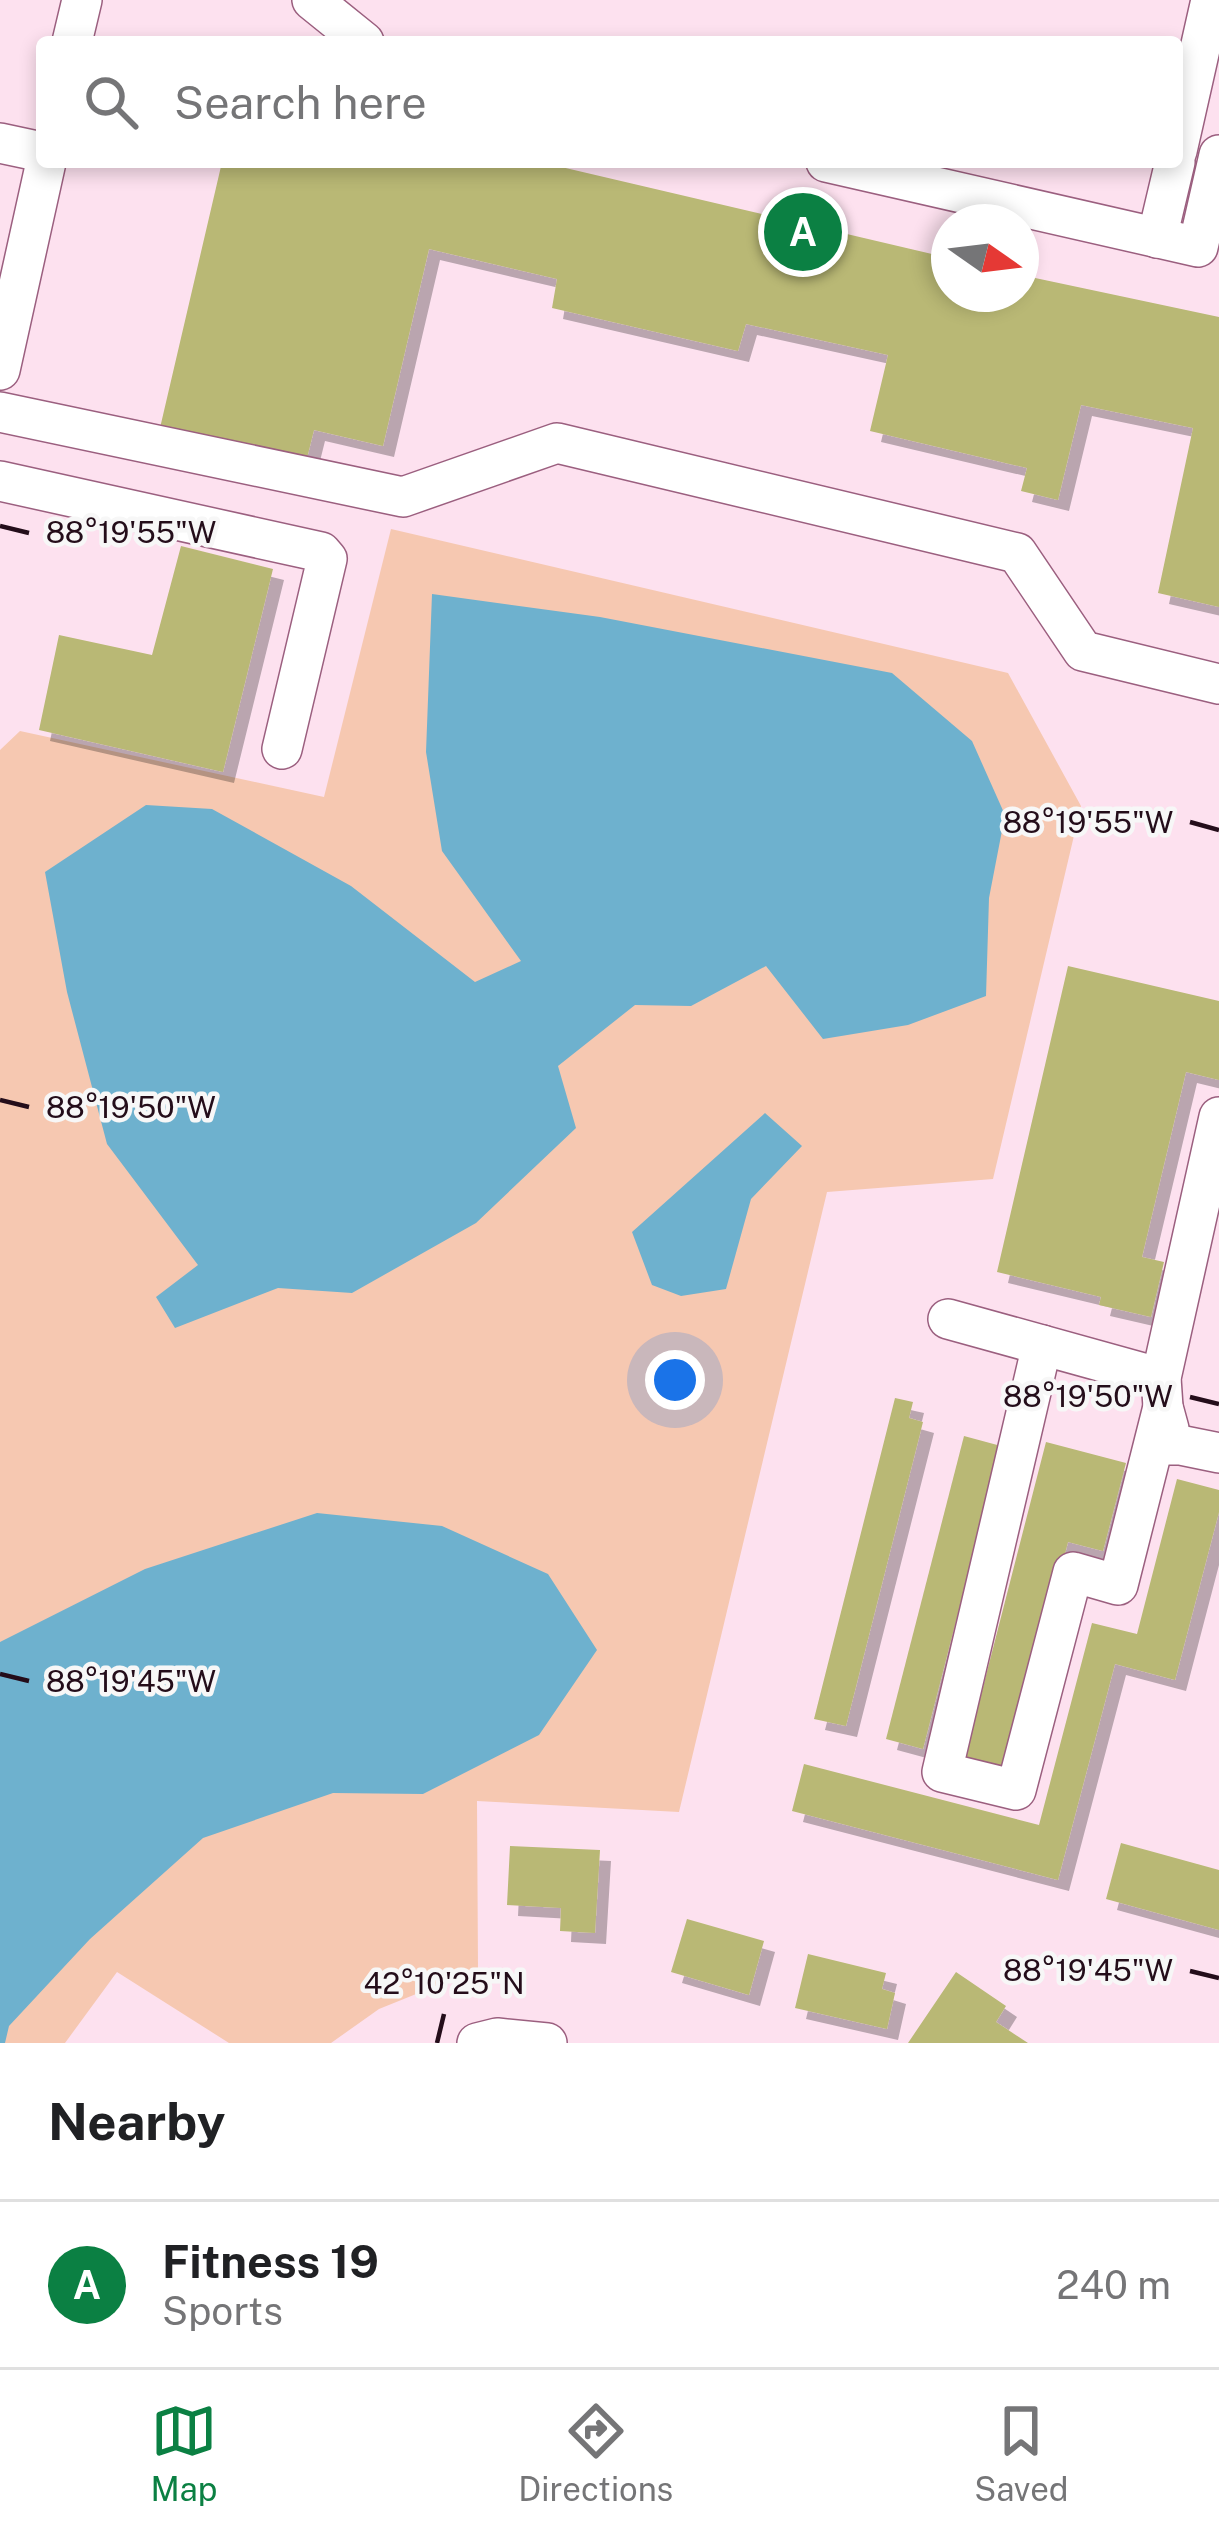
<!DOCTYPE html>
<html lang="en">
<head>
<meta charset="utf-8">
<style>
  :root { --surface:#fff; --page:#f2f2f2; --text:#202124; --muted:#757577; --line:#e0e0e0; --accent:#0b8043 }
  body { margin:0; font-family:"Public Sans",sans-serif; background:var(--page); color:var(--text) }
  .compass { position:absolute; left:931px; top:204px; width:108px; height:108px; border-radius:50%; background:var(--surface); box-shadow:0 6px 18px #0003; rotate:104deg }
  .you { position:absolute; left:675px; top:1380px; width:42px; height:42px; margin:-30px; border:9px solid #fff; border-radius:50%; background:#1a73e8; box-shadow:0 0 0 18px #1a73e833 }
  .badge { display:grid; place-items:center; width:78px; height:78px; border-radius:50%; background:var(--accent); color:#fff; font-size:39px; font-weight:700 }
  .pin { position:absolute; translate:-50% -50%; border:6px solid #fff; box-shadow:0 3px 12px #0006 }
  .list { margin:0; padding:0; list-style:none }
  h2 { display:flex; justify-content:space-between; align-items:center; height:156px; margin:0; padding:0 48px; font-size:51px }
  h2 small { font-size:39px; font-weight:400; color:var(--muted) }
  .list li { display:grid; grid-template-columns:78px 1fr auto; gap:36px; align-items:center; box-sizing:border-box; height:168px; padding:0 48px; border-top:3px solid var(--line) }
  .list b { display:block; font-size:45px; white-space:nowrap }
  .list p { margin:0; font-size:39px; white-space:nowrap; color:var(--muted) }
  .list em { font-size:39px; font-style:normal; color:var(--muted) }
  .icon { flex:none; width:66px; height:66px; fill:none; stroke:currentColor; stroke-width:2; stroke-linecap:round; stroke-linejoin:round }
  .map { position:relative; flex:none; width:1219px; height:2043px; overflow:hidden }
  .search { position:absolute; background:var(--surface); box-shadow:0 6px 18px #0003; left:36px; right:36px; top:36px; height:132px; display:flex; align-items:center; gap:30px; box-sizing:border-box; padding:0 42px; border-radius:12px; color:var(--muted); font-size:45px }
  .sheet { height:324px; background:var(--surface) }
  nav { display:flex; justify-content:space-around; align-items:center; box-sizing:border-box; height:168px; border-top:3px solid var(--line); background:var(--surface); font-size:33px; color:var(--muted) }
  nav a { display:grid; justify-items:center; gap:6px }
  nav .on { color:var(--accent) }
  .map>svg:first-child { display:block }
  .green { fill:#f6c8b1 }
  .water { fill:#6eb1ce }
  .building { fill:#b9b875; filter:url(#shadow) }
  .lines { fill:none; stroke-linecap:round; stroke-linejoin:round }
  .minor-casing { stroke:#9b5f7f; stroke-width:42 }
  .minor { stroke:#fff; stroke-width:39 }
  .ticks { fill:none; stroke:#240d1a; stroke-width:4.5 }
  .ticks-label { font-size:30px; text-anchor:middle; fill:#240d1a; stroke:#f7f7f7; stroke-width:9; stroke-linejoin:round; paint-order:stroke }
</style>
</head>
<body>
<div class="map">
<svg width="1219" height="2043" viewBox="0 0 1219 2043">
  <defs>
    <filter id="shadow"><feDropShadow dx="11" dy="11" stdDeviation="0" flood-color="#0004"/></filter>
  </defs>
  <rect width="100%" height="100%" fill="#fde1ef"/>
  <polygon class="green" points="391,529 1008,673 1081,806 993,1179 827,1192 679,1812 477,1801 478,1969 379,2009 331,2043 229,2043 117,1972 65,2043 0,2043 0,750 20,731 324,797"/>
  <g class="water">
    <polygon points="432,594 600,617 892,673 972,741 1005,815 989,898 986,996 908,1025 823,1039 766,966 691,1006 635,1005 558,1066 576,1128 476,1223 352,1293 278,1288 175,1328 156,1297 198,1265 107,1144 67,992 45,872 146,805 212,809 351,886 475,982 521,961 442,851 426,752"/>
    <polygon points="765,1113 802,1146 751,1199 726,1289 681,1296 652,1285 632,1232"/>
    <polygon points="317,1513 442,1526 548,1574 597,1650 539,1735 423,1794 333,1793 203,1838 90,1939 9,2026 5,2043 0,2043 0,1642 145,1569"/>
  </g>
  <g class="building">
    <polygon points="222,162 540,162 949,258 949,294 1021,294 1021,275 1219,317 1219,607 1158,593 1193,428 1081,405 1058,500 1021,491 1027,468 870,431 888,355 746,324 738,351 552,308 557,279 429,249 383,446 314,430 306,462 160,428"/>
    <polygon points="181,546 273,569 223,772 39,730 59,635 152,655"/>
    <polygon points="1068,966 1219,1001 1219,1080 1186,1072 1142,1257 1164,1262 1151,1317 1099,1305 1101,1297 997,1272"/>
    <polygon points="895,1398 913,1402 909,1418 923,1422 846,1726 814,1719"/>
    <polygon points="964,1436 1001,1446 923,1749 886,1739"/>
    <polygon points="1046,1442 1126,1463 1103,1551 1068,1542 1009,1772 964,1761"/>
    <polygon points="1177,1479 1219,1490 1219,1512 1175,1680 1115,1664 1058,1880 792,1811 804,1764 1039,1825 1092,1623 1137,1634"/>
    <polygon points="1121,1843 1219,1870 1219,1930 1106,1899"/>
    <polygon points="510,1846 600,1850 595,1933 560,1931 561,1908 507,1905"/>
    <polygon points="687,1919 764,1941 749,1995 671,1972"/>
    <polygon points="808,1954 886,1973 882,1989 895,1993 887,2029 795,2008"/>
    <polygon points="956,1972 1006,2006 996,2022 1028,2043 908,2043"/>
  </g>
  <g class="lines">
    <g class="minor-casing">
      <g id="minor">
        <polyline points="312,0 364,42"/>
        <polyline points="72,42 82,0"/>
        <polyline points="0,143 42,152"/>
        <polyline points="1177,151 1211,0"/>
        <polyline points="826,162 1198,247 1219,155"/>
        <polyline points="1157,238 1175,162"/>
        <polyline points="0,370 46,162"/>
        <polyline points="0,412 403,497 557,443 1017,553 1083,651 1219,684"/>
        <polyline points="0,481 321,552 327,559 282,749"/>
        <polyline points="948,1319 1161,1378"/>
        <polyline points="1042,1345 942,1772 1016,1790 1073,1572 1118,1585 1163,1407"/>
        <polyline points="1169,1429 1163,1407 1161,1378 1219,1117"/>
        <polyline points="1155,1445 1180,1445 1219,1453"/>
        <polyline points="477,2043 497,2038 547,2043"/>
      </g>
    </g>
    <use href="#minor" class="minor"/>
  </g>
  <path class="ticks" d="M 0,526 L 29,533M 1190,822 L 1219,830M 0,1100 L 29,1107M 1190,1397 L 1219,1404M 0,1674 L 29,1681M 1190,1971 L 1219,1978M 437,2043 L 444,2014"/>
  <g class="ticks-label">
    <text x="131" y="543">88°19'55"W</text>
    <text x="1088" y="833">88°19'55"W</text>
    <text x="131" y="1118">88°19'50"W</text>
    <text x="1088" y="1407">88°19'50"W</text>
    <text x="131" y="1692">88°19'45"W</text>
    <text x="1088" y="1981">88°19'45"W</text>
    <text x="444" y="1994">42°10'25"N</text>
  </g>
</svg>
<svg class="compass" viewBox="-18 -18 36 36"><path d="M0-13l5 13h-10z" fill="#e53935"/><path d="M0 13l5-13h-10z" fill="#757577"/></svg>
<div class="you"></div>
<div class="pin badge" style="left:803px;top:232px">A</div>
<div class="search"><svg class="icon" aria-label="search" viewBox="0 0 24 24"><circle cx="10" cy="10" r="6"/><path d="M15 15l6 6"/></svg>Search here</div>
</div>
<section class="sheet">
<h2>Nearby<small></small></h2>
<ul class="list">
<li><span class="badge">A</span><div><b>Fitness 19</b><p>Sports</p></div><em>240 m</em></li>
</ul>
</section>
<nav>
<a class="on"><svg class="icon" aria-label="map" viewBox="0 0 24 24"><path d="M3 6l6-2 6 2 6-2v14l-6 2-6-2-6 2zM9 4v14M15 6v14"/></svg>Map</a>
<a><svg class="icon" aria-label="directions" viewBox="0 0 24 24"><path d="M12 3l9 9-9 9-9-9zM9 14v-3h6M13 9l2 2-2 2"/></svg>Directions</a>
<a><svg class="icon" aria-label="saved" viewBox="0 0 24 24"><path d="M7 4h10v16l-5-4-5 4z"/></svg>Saved</a>
</nav>
</body>
</html>
